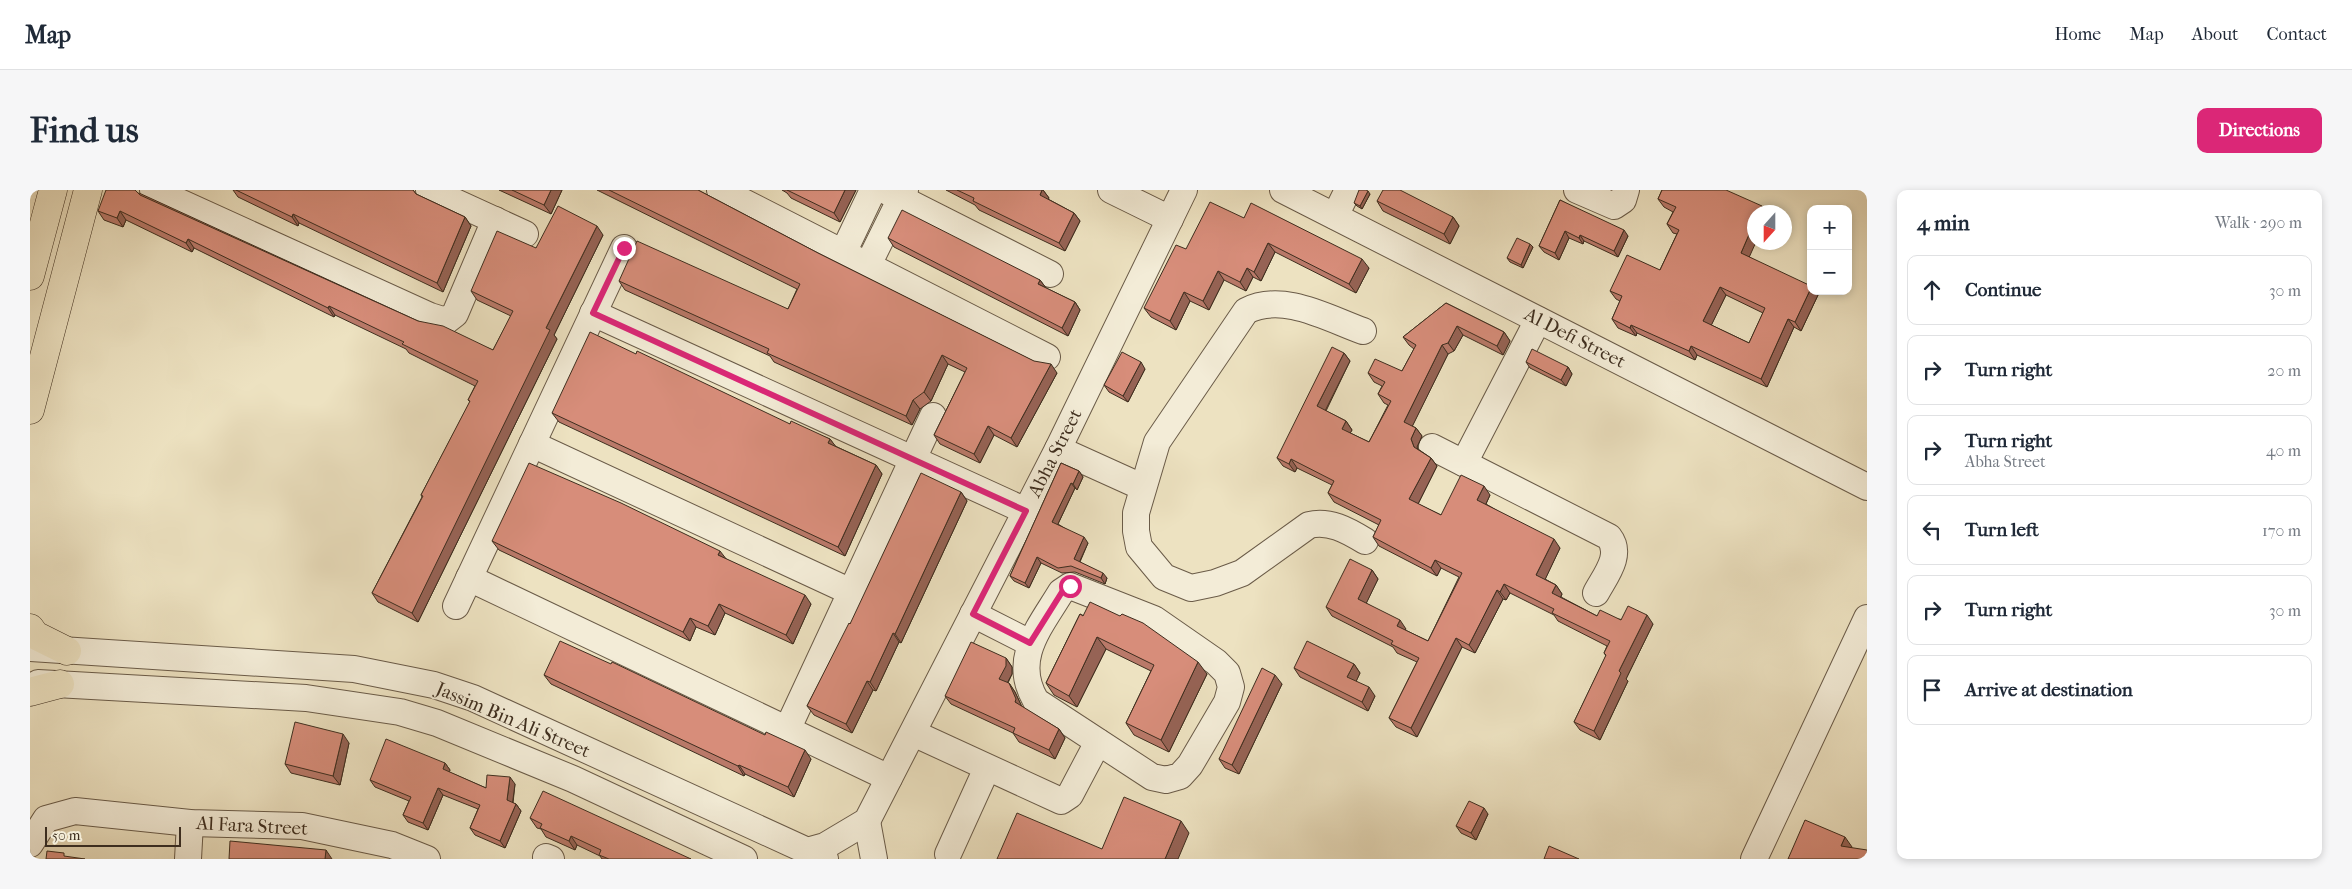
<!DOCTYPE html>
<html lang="en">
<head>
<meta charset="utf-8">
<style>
  :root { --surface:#fff; --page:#f6f6f7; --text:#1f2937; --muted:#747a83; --line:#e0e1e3; --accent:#db2777 }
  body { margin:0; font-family:"IM FELL French Canon",serif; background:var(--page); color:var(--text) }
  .controls { position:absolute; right:15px; top:15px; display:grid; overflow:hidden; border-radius:10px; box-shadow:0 2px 8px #0003 }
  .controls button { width:45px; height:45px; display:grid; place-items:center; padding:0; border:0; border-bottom:1px solid var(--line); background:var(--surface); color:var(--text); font:25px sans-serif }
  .compass { position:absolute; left:1717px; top:15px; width:45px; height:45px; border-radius:50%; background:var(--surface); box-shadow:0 2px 8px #0003; rotate:201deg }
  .scale { position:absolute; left:15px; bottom:12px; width:136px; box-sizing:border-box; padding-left:5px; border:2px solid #3e2e1f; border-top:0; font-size:14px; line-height:18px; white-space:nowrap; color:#3e2e1f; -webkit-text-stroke:4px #f3ecd7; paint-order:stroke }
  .stop { position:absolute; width:15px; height:15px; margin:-11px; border:4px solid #db2777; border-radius:50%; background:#fff }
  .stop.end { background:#db2777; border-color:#fff; box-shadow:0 1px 5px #0008 }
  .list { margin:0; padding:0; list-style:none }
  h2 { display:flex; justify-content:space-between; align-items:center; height:65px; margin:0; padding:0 20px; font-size:21px }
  h2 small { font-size:16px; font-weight:400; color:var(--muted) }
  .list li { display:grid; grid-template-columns:32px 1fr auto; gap:15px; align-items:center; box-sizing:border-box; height:70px; margin:0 10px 10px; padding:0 10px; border:1px solid var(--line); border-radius:10px }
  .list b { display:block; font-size:19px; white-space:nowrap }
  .list p { margin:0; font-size:16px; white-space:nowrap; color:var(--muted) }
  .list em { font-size:16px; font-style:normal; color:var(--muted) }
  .icon { flex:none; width:28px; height:28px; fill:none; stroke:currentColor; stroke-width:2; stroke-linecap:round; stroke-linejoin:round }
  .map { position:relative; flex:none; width:1837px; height:669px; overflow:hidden; border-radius:10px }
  header { display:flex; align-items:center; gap:30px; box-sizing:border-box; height:70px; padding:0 25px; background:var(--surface); border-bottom:1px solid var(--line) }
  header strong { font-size:24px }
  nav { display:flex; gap:28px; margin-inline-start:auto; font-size:18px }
  .intro { display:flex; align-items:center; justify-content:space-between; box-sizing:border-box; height:120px; padding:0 30px }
  h1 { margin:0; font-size:35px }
  .button { padding:12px 22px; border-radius:10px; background:var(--accent); color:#fff; font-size:18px; font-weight:700 }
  main { display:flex; gap:30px; padding:0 30px }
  aside { flex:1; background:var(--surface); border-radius:10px; box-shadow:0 2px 8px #0003 }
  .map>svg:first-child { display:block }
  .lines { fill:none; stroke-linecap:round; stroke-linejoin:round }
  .minor-casing { stroke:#6a5b48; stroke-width:28 }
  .major-casing { stroke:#3e2e1f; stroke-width:29 }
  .minor { stroke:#f3ecd7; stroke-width:26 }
  .major { stroke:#ede2c1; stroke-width:28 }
  .wall { fill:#b97969; stroke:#3e2e1f; fill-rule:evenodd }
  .shaded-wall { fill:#966355; stroke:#3e2e1f }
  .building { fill:#d78d7a; stroke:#3e2e1f; fill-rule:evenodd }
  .route { stroke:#db2777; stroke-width:6 }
  .labels { text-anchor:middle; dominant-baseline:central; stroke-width:4; stroke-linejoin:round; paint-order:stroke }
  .street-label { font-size:19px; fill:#3e2e1f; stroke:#f3ecd7 }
</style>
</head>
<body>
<header>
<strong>Map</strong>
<nav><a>Home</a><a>Map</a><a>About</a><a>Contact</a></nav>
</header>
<div class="intro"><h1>Find us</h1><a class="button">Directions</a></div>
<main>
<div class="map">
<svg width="1837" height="669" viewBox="0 0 1837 669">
  <rect width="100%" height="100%" fill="#ede2c1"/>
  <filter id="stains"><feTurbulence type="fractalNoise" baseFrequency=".004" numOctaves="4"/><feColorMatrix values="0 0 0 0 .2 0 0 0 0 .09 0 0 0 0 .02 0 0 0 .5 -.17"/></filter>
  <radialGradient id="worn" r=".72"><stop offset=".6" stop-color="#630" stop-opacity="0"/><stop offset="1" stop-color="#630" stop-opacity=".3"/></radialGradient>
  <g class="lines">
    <g class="minor-casing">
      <g id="minor">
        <polyline points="123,0 400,126 416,131 425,124 465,30"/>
        <polyline points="399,0 495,44"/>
        <polyline points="690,0 1017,167"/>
        <polyline points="854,0 1020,84"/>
        <polyline points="1081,0 1140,29"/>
        <polyline points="1253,0 1837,297"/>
        <polyline points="1547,0 1584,16 1593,10 1596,0"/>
        <polyline points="1305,26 1318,0"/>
        <polyline points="813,63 843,0"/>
        <polyline points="838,75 875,0"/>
        <polyline points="563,123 996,321"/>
        <path d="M 1333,141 C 1297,128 1253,102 1216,121 L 1127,252 L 1106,323 L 1106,341 L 1109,357 L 1134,387 L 1161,398 L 1185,393 L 1212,383 L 1279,335 C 1299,330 1317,340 1335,351"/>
        <polyline points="502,254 821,402"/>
        <path d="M 1402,257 L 1579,347 C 1593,365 1575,386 1566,403"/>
        <polyline points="1028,259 1112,297"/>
        <polyline points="1434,273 1508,130"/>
        <polyline points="439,388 859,588"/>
        <path d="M 1040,396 L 1124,429 L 1186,472 L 1197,483 L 1201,497 L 1197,512 L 1160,575 L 1150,586 L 1136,590 L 1122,587 L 1006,511 C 981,469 1010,437 1031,402 Z"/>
        <polyline points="426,416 594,58"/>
        <polyline points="943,424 1000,453"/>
        <polyline points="0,458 324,479 404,495 443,508 795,669"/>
        <polyline points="8,493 276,508 370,522 407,533 543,589 714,669"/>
        <polyline points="757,540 903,226"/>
        <polyline points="883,543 1031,611 1040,605 1068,552"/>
        <polyline points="837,631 844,669"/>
        <polyline points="0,654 16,629 45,621 160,633 272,636 362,655 397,669"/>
        <polyline points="777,661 795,656 837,631 1028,259 1154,0"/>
        <polyline points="918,664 957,578"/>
        <polyline points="516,667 521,669"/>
        <polyline points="158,669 160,633"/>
        <polyline points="1724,669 1837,428"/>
      </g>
    </g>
    <g class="major-casing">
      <g id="major">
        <polyline points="0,86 23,0"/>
        <polyline points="0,220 58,0"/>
        <polyline points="0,438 5,445 37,461"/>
        <polyline points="0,502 30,494"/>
      </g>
    </g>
    <use href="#minor" class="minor"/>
    <use href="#major" class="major"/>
  </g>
  <g class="wall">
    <polygon points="203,0 383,0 386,4 435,27 441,36 413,102 269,33 268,36 208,7"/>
    <polygon points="469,0 532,0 521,24"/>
    <polygon points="567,0 668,0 788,63 1027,183 987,257 964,245 950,273 910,254 904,245 935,182 918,174 901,211 890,219 882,235 744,172 740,166 595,100 589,91 758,119 767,99"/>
    <polygon points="752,0 826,0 810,32 761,8 757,3"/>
    <polygon points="916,0 1013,0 1019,8 1018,9 1044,23 1050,31 1035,61 949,20 945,15"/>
    <path d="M 1632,0 L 1719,67 L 1781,101 L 1785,101 L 1788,105 L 1771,141 L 1764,137 L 1737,197 L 1667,165 L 1665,170 L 1607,143 L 1606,146 L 1588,138 L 1582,129 L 1590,111 L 1586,109 L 1580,101 L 1630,80 L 1647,44 L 1643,43 L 1637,34 L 1643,22 L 1634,17 L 1628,9 ZM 1696,105 L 1733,123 L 1719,153 L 1681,135 Z"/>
    <polygon points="109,3 388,131 463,160 481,126 447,110 441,101 506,58 573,45 524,145 527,149 388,432 348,412 342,403 392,307 391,305 440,212 438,210 445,196 379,163 376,159 305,125 304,127 164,58 162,62 96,30 93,37 74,30 68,21"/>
    <polygon points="1340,4 1332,19 1327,16 1324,13"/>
    <polygon points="1530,10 1598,46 1588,67 1554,51 1553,54 1539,48 1529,70 1514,62 1509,56"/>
    <polygon points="1347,11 1423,27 1429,36 1420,54 1353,21"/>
    <polygon points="1214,28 1339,78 1326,103 1245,62 1231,91 1223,87 1216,101 1194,90 1179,120 1160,111 1146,140 1121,127 1114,118"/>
    <polygon points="858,48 1010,90 1016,98 1045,112 1050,120 1038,146 864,57"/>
    <polygon points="1503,57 1493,78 1480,72 1477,68"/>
    <polygon points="1416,113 1474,142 1480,151 1473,165 1433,145 1424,161 1418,164 1382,236 1386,238 1392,246 1387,257 1388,259 1401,268 1407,276 1388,314 1411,325 1460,305 1456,314 1530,358 1515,389 1526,395 1532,404 1531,407 1567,426 1623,434 1596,489 1598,491 1570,550 1550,540 1544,532 1576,466 1574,463 1577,456 1528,431 1524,425 1480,403 1476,410 1473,409 1445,463 1432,457 1387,547 1366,537 1359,528 1387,472 1367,463 1363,457 1302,426 1296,417 1342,380 1348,389 1336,413 1376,439 1375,440 1398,451 1429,387 1411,378 1407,386 1349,356 1343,347 1349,335 1304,312 1298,303 1302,295 1267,278 1265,282 1253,276 1247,268 1314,163 1320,171 1296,221 1316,231 1322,240 1320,243 1339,252 1358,215 1354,213 1348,204 1352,196 1344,192 1338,183 1372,181 1384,159 1379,155 1373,147"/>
    <polygon points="1496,172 1538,177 1542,184 1536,196 1500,178"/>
    <polygon points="1115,179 1098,212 1079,202 1074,195"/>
    <polygon points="522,223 760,234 800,249 805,256 846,275 852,284 815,366 529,232"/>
    <polygon points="1031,273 1049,281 1053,287 1047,300 1045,298 1028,334 1058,353 1050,372 1077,388 1075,394 1045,382 1032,383 1011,373 999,398 984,391 980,386"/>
    <polygon points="931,302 937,311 871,453 869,452 846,501 843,500 822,543 784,525 777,516 820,434"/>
    <polygon points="462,351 696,369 781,414 763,454 695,423 685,445 666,437 660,451 469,360"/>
    <polygon points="1050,424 1177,484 1139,562 1104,545 1096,533 1121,481 1076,459 1047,517 1024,505 1016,493"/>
    <polygon points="976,468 982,477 982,484 978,493 979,493 985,502 992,517 1029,539 1035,548 1025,569 989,552 983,543 921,514 915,506"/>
    <polygon points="1324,474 1330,483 1326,491 1345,506 1338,521 1270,487 1264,478"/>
    <polygon points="514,485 781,569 764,607 715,584 714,586 521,494"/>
    <polygon points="1252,494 1209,584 1195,578 1189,569"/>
    <polygon points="319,553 310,595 261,583 255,574"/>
    <polygon points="415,573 420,580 419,582 456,598 485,594 483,613 486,614 491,621 475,658 445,645 440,638 448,619 413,605 398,640 378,632 373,625 379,611 345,597 340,590"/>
    <polygon points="1458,624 1446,650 1431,643 1426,636"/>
    <polygon points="500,628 661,669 572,669 570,666 547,655 545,660 516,647 511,639 507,638"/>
  </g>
  <g class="shaded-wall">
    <polygon points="521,0 532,0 521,24 514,15"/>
    <polygon points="815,0 826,0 810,32 804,23"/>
    <polygon points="1012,0 1013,0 1019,8 1016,14 1010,5"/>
    <polygon points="1338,1 1340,4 1332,19 1330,16"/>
    <polygon points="1732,16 1737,22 1730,22"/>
    <polygon points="90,21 96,30 93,37 87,28"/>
    <polygon points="1044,23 1050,31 1035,61 1029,53"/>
    <polygon points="263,24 269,33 268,36 262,27"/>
    <polygon points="435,27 441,36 413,102 407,93"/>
    <polygon points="1423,27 1429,36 1420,54 1414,44"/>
    <polygon points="1724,33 1724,52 1726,52 1717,72 1711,63"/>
    <polygon points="567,36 573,45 524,145 527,149 388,432 382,423 516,138"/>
    <polygon points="1594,40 1598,46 1588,67 1584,61"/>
    <polygon points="1535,41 1539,48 1529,70 1525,63"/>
    <polygon points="1550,45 1554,51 1553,54 1549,48"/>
    <polygon points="158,49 164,58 162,62 156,53"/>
    <polygon points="1238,53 1245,62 1231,91 1224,82"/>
    <polygon points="1500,54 1503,57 1493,78 1491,75"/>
    <polygon points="1332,69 1339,78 1326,103 1319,94"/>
    <polygon points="1217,78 1223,87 1216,101 1210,92"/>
    <polygon points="1188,81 1194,90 1179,120 1173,111"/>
    <polygon points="1010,90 1016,98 1008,94"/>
    <polygon points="1690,97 1696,105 1679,140 1673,131"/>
    <polygon points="1781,98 1781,101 1785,101 1788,105 1771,141 1765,132"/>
    <polygon points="1154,102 1160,111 1146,140 1140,131"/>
    <polygon points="1045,112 1050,120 1038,146 1032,138"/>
    <polygon points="299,116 305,125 304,127 298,118"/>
    <polygon points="1758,129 1764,137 1737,197 1731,189"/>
    <polygon points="1601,135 1607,143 1606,146 1600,138"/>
    <polygon points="1427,136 1433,145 1424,161 1418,153"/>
    <polygon points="1474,142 1480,151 1473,165 1467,156"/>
    <polygon points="1412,155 1418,164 1380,241 1374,232"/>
    <polygon points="1661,156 1667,165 1665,170 1659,161"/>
    <polygon points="1314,163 1320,171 1293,225 1287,216"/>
    <polygon points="912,165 918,174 901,211 894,202"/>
    <polygon points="1111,172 1115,179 1098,212 1093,206"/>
    <polygon points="1021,174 1027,183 987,257 981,248"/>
    <polygon points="1538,177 1542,184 1536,196 1531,190"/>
    <polygon points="883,210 890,219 882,235 876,226"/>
    <polygon points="1316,231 1322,240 1318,247 1312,239"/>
    <polygon points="958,236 964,245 950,273 944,264"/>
    <polygon points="1386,238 1392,246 1387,257 1390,266 1384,257 1381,249"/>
    <polygon points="800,249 807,258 798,253"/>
    <polygon points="1401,268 1407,276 1386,318 1379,309"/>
    <polygon points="1261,269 1267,278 1265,282 1259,274"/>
    <polygon points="846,275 852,284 815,366 808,357"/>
    <polygon points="1049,281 1053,287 1047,300 1043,294"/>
    <polygon points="1041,293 1045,298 1026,338 1022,332"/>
    <polygon points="1454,296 1460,305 1454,318 1447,310"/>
    <polygon points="931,302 937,311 871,453 865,444"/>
    <polygon points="1054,347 1058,353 1048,375 1044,369"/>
    <polygon points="1524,349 1530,358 1513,394 1506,385"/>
    <polygon points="690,361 697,370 688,365"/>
    <polygon points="1007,367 1011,373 999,398 995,393"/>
    <polygon points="1405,370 1411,378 1407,386 1401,378"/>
    <polygon points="1342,380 1348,389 1334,418 1328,409"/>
    <polygon points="1073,383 1077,388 1075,394 1071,388"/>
    <polygon points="1474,394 1480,403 1476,410 1470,402"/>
    <polygon points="1526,395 1532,404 1528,412 1522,403"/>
    <polygon points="1467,400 1473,409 1445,463 1439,455"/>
    <polygon points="775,405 781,414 763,454 756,445"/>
    <polygon points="689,414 695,423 685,445 678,436"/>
    <polygon points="1617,425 1623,434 1596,489 1598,491 1570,550 1564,541 1589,481"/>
    <polygon points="660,428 666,437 660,451 653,442"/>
    <polygon points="1370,430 1376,439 1373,444 1367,436"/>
    <polygon points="863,443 869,452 846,501 840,492"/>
    <polygon points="1067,447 1076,459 1047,517 1039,506"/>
    <polygon points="1426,448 1432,457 1387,547 1381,538"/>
    <polygon points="976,468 982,477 982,484 975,497 969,489"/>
    <polygon points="1168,472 1177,484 1139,562 1131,550"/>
    <polygon points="1324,474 1330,483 1324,496 1317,487"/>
    <polygon points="1245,485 1252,494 1209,584 1202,575"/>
    <polygon points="837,491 843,500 822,543 816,534"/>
    <polygon points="979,493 985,502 992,517 985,512"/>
    <polygon points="1339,497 1345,506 1338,521 1332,512"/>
    <polygon points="1029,539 1035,548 1025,569 1019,560"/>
    <polygon points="313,544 319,553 310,595 303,586"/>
    <polygon points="775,560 781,569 764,607 758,597"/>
    <polygon points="415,573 420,580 418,586 413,579"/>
    <polygon points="709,575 715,584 714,586 708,576"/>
    <polygon points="480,587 485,594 482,617 477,610"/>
    <polygon points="408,598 413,605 398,640 393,633"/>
    <polygon points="486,614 491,621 475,658 470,651"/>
    <polygon points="1454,618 1458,624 1446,650 1441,643"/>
    <polygon points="1151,631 1159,643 1148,669 1135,669"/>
    <polygon points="541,646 547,655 545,660 539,651"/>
    <polygon points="1815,647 1822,657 1818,666 1811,656"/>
    <polygon points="296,660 302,669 295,669"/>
  </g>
  <g class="building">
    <polygon points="76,0 105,0 110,5 388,131 413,136 463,160 483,121 441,101 467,41 506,58 528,16 567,36 516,138 520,140 382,423 342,403 393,306 391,305 440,211 438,210 448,191 372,154 374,152 299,116 298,118 158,49 156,53 90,21 87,28 68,21"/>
    <polygon points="206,0 383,0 386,4 435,27 407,93 263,24 262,27"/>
    <polygon points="482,0 521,0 514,15"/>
    <polygon points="579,0 668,0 788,63 1004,171 1021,174 981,248 958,236 944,264 904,245 937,178 912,165 894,202 883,210 876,226 737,163 739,159 589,91 607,51 758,119 770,94"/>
    <polygon points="757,0 815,0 804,23"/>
    <polygon points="927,0 1012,0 1010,5 1044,23 1029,53 943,11 944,8"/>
    <polygon points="1329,0 1336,0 1338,1 1330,16 1324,13"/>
    <polygon points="1353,0 1370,0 1423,27 1414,44 1347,11"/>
    <path d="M 1632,0 L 1696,0 L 1732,16 L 1730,22 L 1724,22 L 1724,33 L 1711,63 L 1781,96 L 1781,98 L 1765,132 L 1758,129 L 1731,189 L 1661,156 L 1659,161 L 1601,135 L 1600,138 L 1582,129 L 1592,106 L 1580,101 L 1597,65 L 1630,80 L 1649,40 L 1637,34 L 1646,17 L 1628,9 ZM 1690,97 L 1735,118 L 1719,153 L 1673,131 Z"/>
    <polygon points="1530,10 1594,40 1584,61 1550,45 1549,48 1535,41 1525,63 1509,56"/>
    <polygon points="1180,12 1214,28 1221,13 1332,69 1319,94 1238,53 1224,82 1217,78 1210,92 1188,81 1173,111 1154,102 1140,131 1114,118 1146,55 1156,59"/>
    <polygon points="872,20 1010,90 1008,94 1045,112 1032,138 858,48"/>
    <polygon points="1487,48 1500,54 1491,75 1477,68"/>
    <polygon points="1416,113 1474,142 1467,156 1427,136 1418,153 1412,155 1374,232 1386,238 1381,249 1384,257 1401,268 1379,309 1411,325 1431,285 1454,296 1447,310 1524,349 1506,385 1526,395 1522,403 1567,426 1570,420 1591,430 1598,416 1617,425 1589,481 1591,483 1564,541 1544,532 1576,465 1574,463 1580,451 1522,423 1524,419 1474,394 1470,402 1467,400 1439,455 1426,448 1381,538 1359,528 1389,468 1361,454 1363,451 1296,417 1320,369 1342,380 1328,409 1370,430 1367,436 1398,451 1432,383 1405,370 1401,378 1343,347 1351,330 1298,303 1304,291 1261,269 1259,274 1247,268 1302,157 1314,163 1287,216 1316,231 1312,239 1339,252 1361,211 1348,204 1355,192 1338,183 1345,169 1372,181 1386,155 1373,147"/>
    <polygon points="560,142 606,164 607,161 760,234 761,231 800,249 798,253 846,275 808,357 522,223"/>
    <polygon points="1502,159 1538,177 1531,190 1496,172"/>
    <polygon points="1092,162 1111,172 1093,206 1074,195"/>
    <polygon points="499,273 591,313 690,361 688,365 775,405 756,445 689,414 678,436 660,428 653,442 462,351"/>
    <polygon points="1031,273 1049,281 1043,294 1041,293 1022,332 1054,347 1044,369 1073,383 1071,388 1041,376 1028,378 1007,367 995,393 980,386"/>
    <polygon points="891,283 931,302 865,444 863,443 840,492 837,491 816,534 777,516 819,433 820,434"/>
    <polygon points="1060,412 1090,426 1092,424 1113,433 1168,472 1131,550 1096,533 1124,475 1067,447 1039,506 1016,493 1050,424 1053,426"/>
    <polygon points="530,451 581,474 582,472 735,545 736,542 775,560 758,597 709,575 708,576 514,485"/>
    <polygon points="1277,451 1324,474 1317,487 1339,497 1332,512 1264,478"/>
    <polygon points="941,452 976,468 976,476 969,489 979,493 986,509 985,512 1029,539 1019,560 983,543 985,538 915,506"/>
    <polygon points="1232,478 1245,485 1202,575 1189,569"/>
    <polygon points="265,532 313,544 303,586 255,574"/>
    <polygon points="356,549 415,573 413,579 456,598 457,585 480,587 477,610 486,614 470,651 440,638 450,615 408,598 393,633 373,625 381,607 340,590"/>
    <polygon points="513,601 661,669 579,669 569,665 571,660 541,646 539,651 510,638 512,634 500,628"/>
    <polygon points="1094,607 1151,631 1135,669 967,669 987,623 1072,659"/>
    <polygon points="1439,611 1454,618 1441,643 1426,636"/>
    <polygon points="1775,630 1815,647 1811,656 1837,660 1837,669 1758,669"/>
    <polygon points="200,651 296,660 295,669 199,669"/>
    <polygon points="1519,656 1549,669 1514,669"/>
    <polygon points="17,661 34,663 34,666 55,669 16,669"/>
  </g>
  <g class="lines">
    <polyline class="route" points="594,58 563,123 996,321 943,424 1000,453 1032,402 1040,396"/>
  </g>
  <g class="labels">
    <g class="street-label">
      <text transform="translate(1545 148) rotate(27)">Al Defi Street</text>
      <text transform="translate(1025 263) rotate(-63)">Abha Street</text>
      <text transform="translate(483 530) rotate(23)">Jassim Bin Ali Street</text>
      <text transform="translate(222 636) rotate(3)">Al Fara Street</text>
    </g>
  </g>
  <rect width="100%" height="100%" filter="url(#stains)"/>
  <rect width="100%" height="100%" fill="url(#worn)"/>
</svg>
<div class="controls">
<button>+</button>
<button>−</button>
</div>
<svg class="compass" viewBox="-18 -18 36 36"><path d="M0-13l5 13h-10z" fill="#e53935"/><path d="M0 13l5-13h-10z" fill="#747a83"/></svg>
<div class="scale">50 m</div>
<div class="stop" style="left:1040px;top:396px"></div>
<div class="stop end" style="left:594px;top:58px"></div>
</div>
<aside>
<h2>4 min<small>Walk · 290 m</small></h2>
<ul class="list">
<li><svg class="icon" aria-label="ahead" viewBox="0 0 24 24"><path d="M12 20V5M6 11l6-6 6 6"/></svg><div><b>Continue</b></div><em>30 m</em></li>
<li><svg class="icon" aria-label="right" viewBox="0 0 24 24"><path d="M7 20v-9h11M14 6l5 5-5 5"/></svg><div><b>Turn right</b></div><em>20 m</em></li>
<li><svg class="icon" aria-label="right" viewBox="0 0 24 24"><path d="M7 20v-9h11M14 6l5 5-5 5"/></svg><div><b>Turn right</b><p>Abha Street</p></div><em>40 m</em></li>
<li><svg class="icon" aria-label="left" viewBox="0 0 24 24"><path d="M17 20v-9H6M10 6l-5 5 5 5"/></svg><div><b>Turn left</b></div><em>170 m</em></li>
<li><svg class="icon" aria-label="right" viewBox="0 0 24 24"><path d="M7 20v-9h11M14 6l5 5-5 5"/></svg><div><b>Turn right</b></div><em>30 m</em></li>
<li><svg class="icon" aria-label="arrive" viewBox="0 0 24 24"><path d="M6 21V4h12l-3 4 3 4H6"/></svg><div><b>Arrive at destination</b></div></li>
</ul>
</aside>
</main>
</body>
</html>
